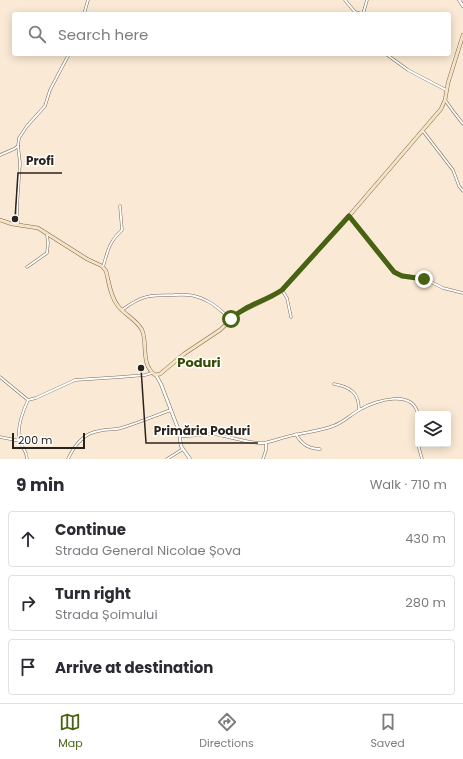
<!DOCTYPE html>
<html lang="en">
<head>
<meta charset="utf-8">
<style>
  :root { --surface:#fff; --page:#f2f2f3; --text:#2b2b33; --muted:#7c7c81; --line:#e1e1e2; --accent:#466212 }
  body { margin:0; font-family:Poppins,sans-serif; background:var(--page); color:var(--text) }
  .controls { position:absolute; right:12px; bottom:12px; display:grid; overflow:hidden; border-radius:4px; box-shadow:0 2px 10px #0003 }
  .controls button { width:36px; height:36px; display:grid; place-items:center; padding:0; border:0; border-bottom:1px solid var(--line); background:var(--surface); color:var(--text); font:20px sans-serif }
  .scale { position:absolute; left:12px; bottom:10px; width:73px; box-sizing:border-box; padding-left:4px; border:2px solid #2a231c; border-top:0; font-size:11px; line-height:14px; white-space:nowrap; color:#2a231c; -webkit-text-stroke:3px #fff; paint-order:stroke }
  .stop { position:absolute; width:12px; height:12px; margin:-9px; border:3px solid #466212; border-radius:50%; background:#fff }
  .stop.end { background:#466212; border-color:#fff; box-shadow:0 1px 4px #0008 }
  .list { margin:0; padding:0; list-style:none }
  h2 { display:flex; justify-content:space-between; align-items:center; height:52px; margin:0; padding:0 16px; font-size:17px }
  h2 small { font-size:13px; font-weight:400; color:var(--muted) }
  .list li { display:grid; grid-template-columns:26px 1fr auto; gap:12px; align-items:center; box-sizing:border-box; height:56px; margin:0 8px 8px; padding:0 8px; border:1px solid var(--line); border-radius:4px }
  .list b { display:block; font-size:15px; white-space:nowrap }
  .list p { margin:0; font-size:13px; white-space:nowrap; color:var(--muted) }
  .list em { font-size:13px; font-style:normal; color:var(--muted) }
  .icon { flex:none; width:22px; height:22px; fill:none; stroke:currentColor; stroke-width:2; stroke-linecap:round; stroke-linejoin:round }
  .map { position:relative; flex:none; width:463px; height:459px; overflow:hidden }
  .search { position:absolute; background:var(--surface); box-shadow:0 2px 10px #0003; left:12px; right:12px; top:12px; height:44px; display:flex; align-items:center; gap:10px; box-sizing:border-box; padding:0 14px; border-radius:4px; color:var(--muted); font-size:15px }
  .sheet { height:244px; background:var(--surface) }
  nav { display:flex; justify-content:space-around; align-items:center; box-sizing:border-box; height:56px; border-top:1px solid var(--line); background:var(--surface); font-size:11px; color:var(--muted) }
  nav a { display:grid; justify-items:center; gap:2px }
  nav .on { color:var(--accent) }
  .map>svg:first-child { display:block }
  .lines { fill:none; stroke-linecap:round; stroke-linejoin:round }
  .minor-casing { stroke:#786a57; stroke-width:3 }
  .tertiary-casing { stroke:#786a57; stroke-width:3.5 }
  .secondary-casing { stroke:#786a57; stroke-width:4 }
  .minor { stroke:#fff; stroke-width:2 }
  .tertiary { stroke:#fff; stroke-width:2.5 }
  .secondary { stroke:#f7e2c2; stroke-width:3 }
  .route { stroke:#466212; stroke-width:5 }
  .labels { text-anchor:middle; dominant-baseline:central; stroke-width:3; stroke-linejoin:round; paint-order:stroke }
  .quarter-label { font-size:13px; font-weight:bold; fill:#344b00; stroke:#fff }
  .leader { fill:none; stroke:#2a231c; stroke-width:1.5 }
  .callout-dot { fill:#2a231c; stroke:#fff; stroke-width:1.5 }
  .callout-label { font-size:12px; text-anchor:middle; font-weight:bold; fill:#2a231c; stroke:#fff; stroke-width:3; stroke-linejoin:round; paint-order:stroke }
</style>
</head>
<body>
<div class="map">
<svg width="463" height="459" viewBox="0 0 463 459">
  <rect width="100%" height="100%" fill="#fae9d4"/>
  <g class="lines">
    <g class="minor-casing">
      <g id="minor">
        <polyline points="345,0 355,12 362,14"/>
        <polyline points="84,14 88,0"/>
        <polyline points="363,14 367,0"/>
        <polyline points="386,54 408,70 446,90"/>
        <polyline points="445,100 453,111 463,124"/>
        <polyline points="423,131 453,170 459,186 463,191"/>
        <polyline points="0,155 14,149 18,146"/>
        <polyline points="349,216 397,274 425,279 443,288 463,293"/>
        <polyline points="18,225 17,207 20,163 18,146 19,138 27,126 45,106 50,90 69,54"/>
        <polyline points="27,267 47,253 48,243 47,235"/>
        <path d="M 103,267 C 108,250 109,242 122,230 L 120,206"/>
        <polyline points="282,290 287,298 291,317"/>
        <path d="M 122,310 C 142,295 150,295 174,295 C 189,294 196,295 209,302 C 217,306 224,314 231,319"/>
        <polyline points="0,377 28,400"/>
        <path d="M 334,384 C 351,387 359,393 359,410"/>
        <polyline points="28,400 36,398 75,380 121,377 145,375 152,373"/>
        <polyline points="418,427 418,442"/>
        <path d="M 296,434 C 301,444 308,449 320,449"/>
        <path d="M 180,436 C 191,437 202,434 213,434 C 230,436 247,444 264,443 C 274,441 284,437 294,435 C 307,432 320,431 333,426 C 343,423 351,414 361,409 C 376,400 414,389 418,415"/>
        <polyline points="0,437 20,441"/>
        <polyline points="418,444 422,459"/>
        <path d="M 27,459 C 27,450 22,449 20,441 C 16,429 23,411 28,400"/>
        <path d="M 68,459 C 74,446 84,433 99,431 C 106,429 114,430 121,428 C 138,423 154,416 171,410"/>
        <polyline points="167,459 183,449"/>
        <polyline points="263,459 266,450 266,443"/>
      </g>
    </g>
    <g class="tertiary-casing">
      <g id="tertiary">
        <polyline points="459,0 463,6"/>
        <polyline points="156,375 161,384 179,431 181,446 190,459"/>
      </g>
    </g>
    <g class="secondary-casing">
      <path id="secondary" d="M 0,220 L 12,224 L 38,228 L 87,259 L 102,266 L 106,271 C 109,282 110,296 118,306 C 125,315 137,320 142,330 C 148,343 140,364 155,375 L 160,374 L 184,354 L 220,330 L 238,313 L 271,297 L 282,290 L 349,216 L 441,109 L 445,100 L 448,83 L 463,35"/>
    </g>
    <use href="#minor" class="minor"/>
    <use href="#tertiary" class="tertiary"/>
    <use href="#secondary" class="secondary"/>
  </g>
  <g class="lines">
    <path class="route" d="M 231,319 C 245,305 266,301 282,290 L 349,216 L 394,272 L 402,276 L 424,279"/>
  </g>
  <g class="labels">
    <g class="quarter-label">
      <text x="199" y="362">Poduri</text>
    </g>
  </g>
  <path class="leader" d="M15 219L18 173H62M141 368L146 443H258"/>
  <g class="callout-dot">
    <circle cx="15" cy="219" r="4"/>
    <circle cx="141" cy="368" r="4"/>
  </g>
  <g class="callout-label">
    <text x="40" y="165">Profi</text>
    <text x="202" y="435">Primăria Poduri</text>
  </g>
</svg>
<div class="controls">
<button><svg class="icon" aria-label="layers" viewBox="0 0 24 24"><path d="M12 4l9 5-9 5-9-5zM3 14l9 5 9-5"/></svg></button>
</div>
<div class="scale">200 m</div>
<div class="stop" style="left:231px;top:319px"></div>
<div class="stop end" style="left:424px;top:279px"></div>
<div class="search"><svg class="icon" aria-label="search" viewBox="0 0 24 24"><circle cx="10" cy="10" r="6"/><path d="M15 15l6 6"/></svg>Search here</div>
</div>
<section class="sheet">
<h2>9 min<small>Walk · 710 m</small></h2>
<ul class="list">
<li><svg class="icon" aria-label="ahead" viewBox="0 0 24 24"><path d="M12 20V5M6 11l6-6 6 6"/></svg><div><b>Continue</b><p>Strada General Nicolae Șova</p></div><em>430 m</em></li>
<li><svg class="icon" aria-label="right" viewBox="0 0 24 24"><path d="M7 20v-9h11M14 6l5 5-5 5"/></svg><div><b>Turn right</b><p>Strada Șoimului</p></div><em>280 m</em></li>
<li><svg class="icon" aria-label="arrive" viewBox="0 0 24 24"><path d="M6 21V4h12l-3 4 3 4H6"/></svg><div><b>Arrive at destination</b></div></li>
</ul>
</section>
<nav>
<a class="on"><svg class="icon" aria-label="map" viewBox="0 0 24 24"><path d="M3 6l6-2 6 2 6-2v14l-6 2-6-2-6 2zM9 4v14M15 6v14"/></svg>Map</a>
<a><svg class="icon" aria-label="directions" viewBox="0 0 24 24"><path d="M12 3l9 9-9 9-9-9zM9 14v-3h6M13 9l2 2-2 2"/></svg>Directions</a>
<a><svg class="icon" aria-label="saved" viewBox="0 0 24 24"><path d="M7 4h10v16l-5-4-5 4z"/></svg>Saved</a>
</nav>
</body>
</html>
